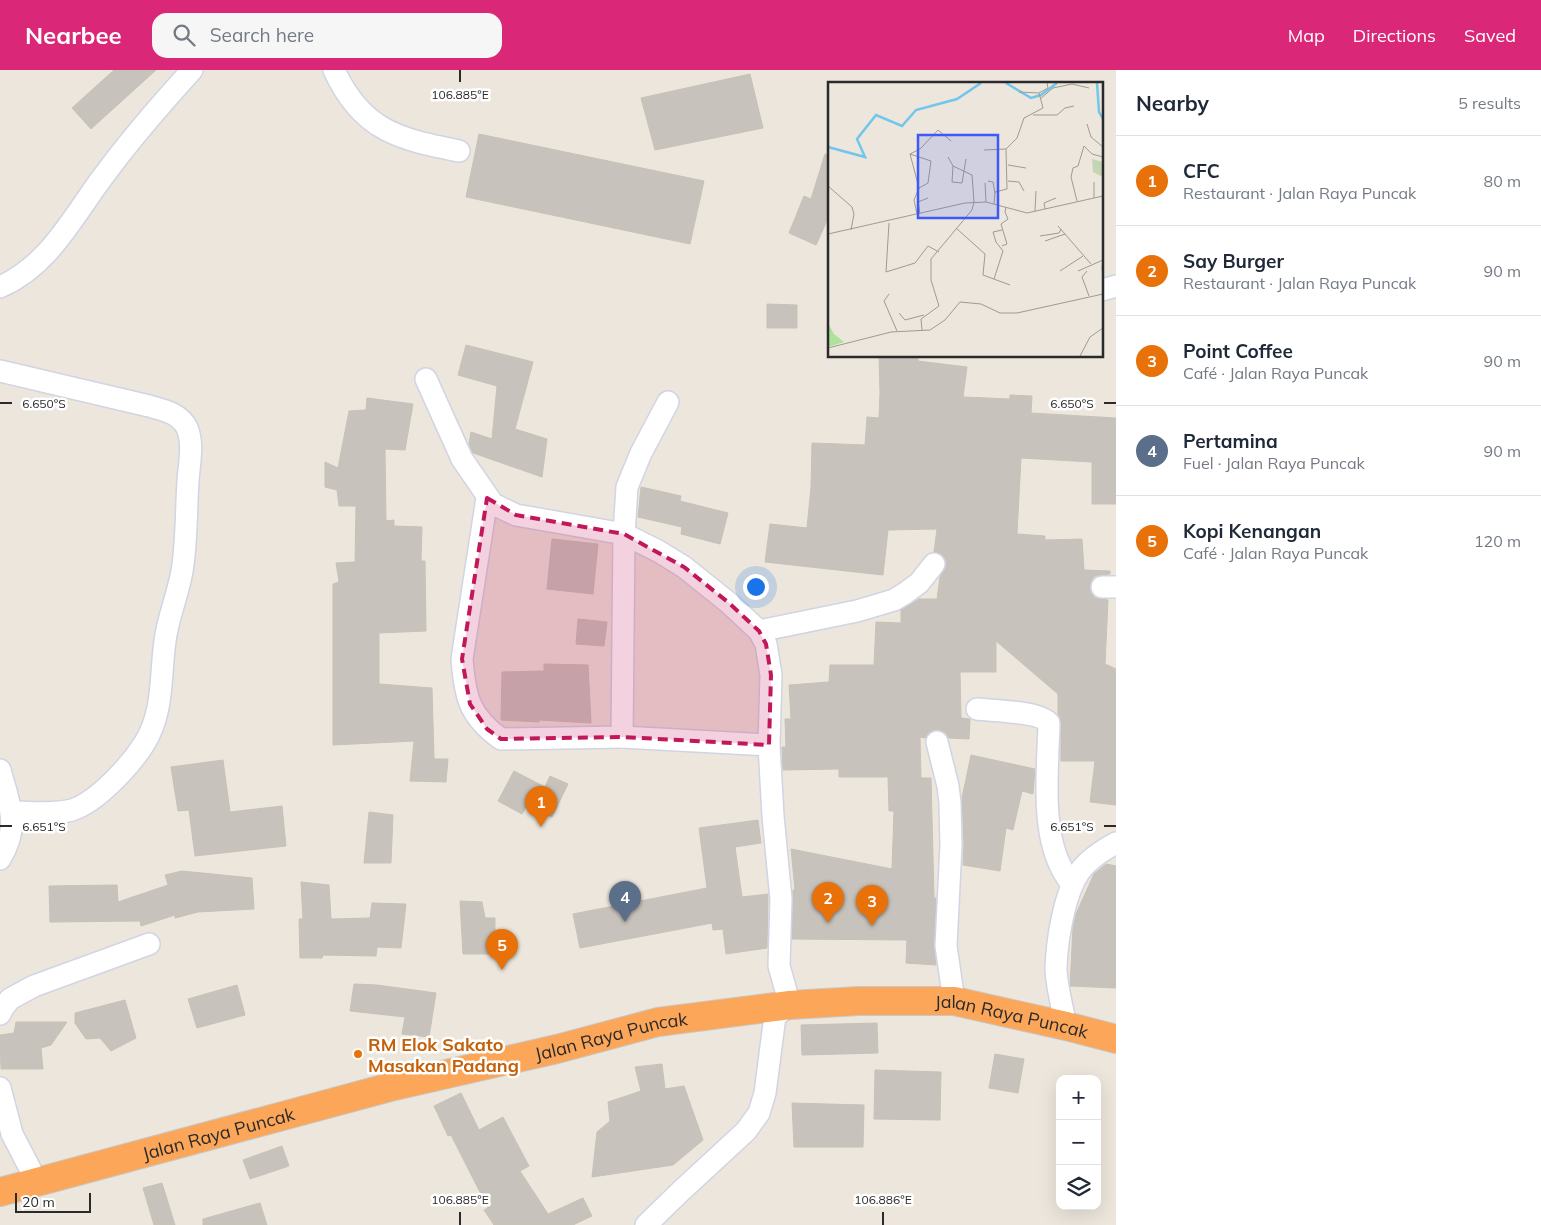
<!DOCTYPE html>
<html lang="en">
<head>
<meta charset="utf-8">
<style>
  :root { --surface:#fff; --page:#f6f6f7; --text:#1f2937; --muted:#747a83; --line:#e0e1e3; --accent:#db2777 }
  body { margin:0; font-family:Mulish,sans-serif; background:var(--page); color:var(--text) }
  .controls { position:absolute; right:15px; bottom:15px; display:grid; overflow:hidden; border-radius:10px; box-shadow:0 5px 20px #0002 }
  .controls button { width:45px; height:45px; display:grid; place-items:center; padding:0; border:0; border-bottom:1px solid var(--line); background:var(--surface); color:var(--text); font:25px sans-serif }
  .scale { position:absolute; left:15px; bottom:12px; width:76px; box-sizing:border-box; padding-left:5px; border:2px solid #2a2a2a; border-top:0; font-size:14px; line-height:18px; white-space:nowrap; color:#2a2a2a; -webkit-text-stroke:4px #fff; paint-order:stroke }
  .you { position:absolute; left:755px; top:516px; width:18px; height:18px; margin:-12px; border:4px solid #fff; border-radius:50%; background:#1a73e8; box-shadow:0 0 0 8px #1a73e833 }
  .badge { display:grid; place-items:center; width:32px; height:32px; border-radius:50%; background:var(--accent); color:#fff; font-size:16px; font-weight:700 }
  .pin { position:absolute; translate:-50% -41px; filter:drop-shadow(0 1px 2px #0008) }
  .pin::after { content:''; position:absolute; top:26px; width:18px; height:15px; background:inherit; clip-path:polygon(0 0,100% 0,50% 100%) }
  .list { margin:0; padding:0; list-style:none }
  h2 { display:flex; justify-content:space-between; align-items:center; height:65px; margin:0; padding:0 20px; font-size:21px }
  h2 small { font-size:16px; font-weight:400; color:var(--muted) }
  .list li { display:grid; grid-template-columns:32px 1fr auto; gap:15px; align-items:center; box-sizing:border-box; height:90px; padding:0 20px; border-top:1px solid var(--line) }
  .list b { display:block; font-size:19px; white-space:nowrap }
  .list p { margin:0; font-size:16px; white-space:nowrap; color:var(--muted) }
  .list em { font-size:16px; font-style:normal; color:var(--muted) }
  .icon { flex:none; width:28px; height:28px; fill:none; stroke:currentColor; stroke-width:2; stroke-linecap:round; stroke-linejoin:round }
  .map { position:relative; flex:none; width:1116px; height:1155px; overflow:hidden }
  header { display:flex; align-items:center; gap:30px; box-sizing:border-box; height:70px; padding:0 25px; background:var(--accent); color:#fff }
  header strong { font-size:24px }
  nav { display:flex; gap:28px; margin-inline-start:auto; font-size:18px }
  .search { width:350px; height:45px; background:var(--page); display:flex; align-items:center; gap:12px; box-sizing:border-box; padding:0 18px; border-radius:15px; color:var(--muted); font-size:19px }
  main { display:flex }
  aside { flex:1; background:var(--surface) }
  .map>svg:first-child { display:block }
  .building { fill:#c7c3bc; stroke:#c7c2b6 }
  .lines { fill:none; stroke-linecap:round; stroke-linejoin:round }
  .street-casing { stroke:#d1d4e3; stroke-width:24 }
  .highway-casing { stroke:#c8c8c8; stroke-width:30 }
  .street { stroke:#fff; stroke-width:21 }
  .highway { stroke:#fba658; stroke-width:28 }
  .marked { fill:#c2185b; fill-opacity:0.2; stroke:#c2185b; stroke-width:4; stroke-dasharray:10 6; stroke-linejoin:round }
  .ticks { fill:none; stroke:#2a2a2a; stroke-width:2 }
  .food-dot { fill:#e8710a; stroke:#fff; stroke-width:2 }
  .labels { text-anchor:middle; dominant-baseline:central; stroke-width:5; stroke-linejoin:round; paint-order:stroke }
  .street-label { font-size:18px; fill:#2a2a2a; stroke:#fff }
  .food-label { font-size:18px; font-weight:bold; fill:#c56008; stroke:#fff; text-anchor:start }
  .inset-river { fill:none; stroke:#71c6ec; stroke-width:2.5 }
  .inset-road { fill:none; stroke:#9e9b95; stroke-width:1 }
  .view { fill:#3e59f7; fill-opacity:0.15; stroke:#3e59f7; stroke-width:2.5 }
  .inset-edge { fill:none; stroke:#2a2a2a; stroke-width:2.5 }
  .ticks-label { font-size:12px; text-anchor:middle; fill:#2a2a2a; stroke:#fff; stroke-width:5; stroke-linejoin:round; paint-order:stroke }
</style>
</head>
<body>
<header>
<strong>Nearbee</strong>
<div class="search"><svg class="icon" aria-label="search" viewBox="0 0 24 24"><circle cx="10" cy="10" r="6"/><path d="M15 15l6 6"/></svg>Search here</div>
<nav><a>Map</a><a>Directions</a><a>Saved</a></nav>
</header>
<main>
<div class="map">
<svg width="1116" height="1155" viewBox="0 0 1116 1155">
  <rect width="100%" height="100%" fill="#ece6dc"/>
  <g class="building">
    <polygon points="114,0 156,0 91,59 72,38"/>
    <polygon points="750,4 763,58 655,80 641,28"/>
    <polygon points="479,64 704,111 690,174 466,127"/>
    <polygon points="825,84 830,85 830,144 816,175 789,163 804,126 811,129"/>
    <polygon points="767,234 797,235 797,258 767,258"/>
    <polygon points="466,275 533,292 515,359 547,369 542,407 473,383 469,374 471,362 492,369 497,316 458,305"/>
    <polygon points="879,286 918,286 918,291 967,297 963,327 1010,329 1010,325 1032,326 1031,343 1116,348 1116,434 1092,434 1092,392 1021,388 1017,464 1045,466 1045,470 1082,469 1084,500 1110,501 1110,504 1095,506 1091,511 1090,517 1091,523 1095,528 1108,530 1105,594 1116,599 1116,735 1090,732 1095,691 1061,691 1061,653 1060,648 1058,644 1058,624 996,571 996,602 960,602 961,648 970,649 969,669 949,668 946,663 940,660 934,660 929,663 925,668 920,667 921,708 931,708 934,828 936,828 934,875 936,895 906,893 907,870 792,869 793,820 795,820 791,779 892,799 894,741 889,741 888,707 839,707 839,699 783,700 782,677 786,677 785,649 791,649 789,615 829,612 830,595 874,595 876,552 901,553 901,540 919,529 937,529 940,507 946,496 946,490 942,485 934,482 937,459 888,460 883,505 765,492 770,454 807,458 811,417 812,373 865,375 867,347 879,348 880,323"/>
    <polygon points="367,328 413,334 405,380 385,379 386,451 394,450 394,456 422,457 421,491 425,491 426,561 379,563 379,614 432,618 434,689 448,689 446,712 410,711 414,671 333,675 333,514 339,512 336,493 355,492 356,436 339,436 337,420 325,417 325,392 338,398 349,341 366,340"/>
    <polygon points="641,417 681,426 680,431 728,443 720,474 681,464 682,457 638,447"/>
    <polygon points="552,469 598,474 593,524 547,519"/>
    <polygon points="578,549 607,552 604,576 576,574"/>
    <polygon points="544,594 588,595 591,653 539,650 539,652 501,650 502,602 544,601"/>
    <polygon points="971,685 1035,699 1033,724 1022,721 1013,760 1006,758 1000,801 963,795 964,775 962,728"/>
    <polygon points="223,690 230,742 282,736 286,776 195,786 189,740 178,741 171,697"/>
    <polygon points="514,701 545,717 550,706 568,714 552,747 527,735 522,744 498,731"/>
    <polygon points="369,742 393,745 391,793 364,793"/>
    <polygon points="758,750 761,773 735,777 742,827 768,824 767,878 726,884 723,859 713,860 712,853 580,878 573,844 707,818 699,758"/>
    <polygon points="1106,794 1116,796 1116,918 1070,916 1073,858 1076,844 1094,804"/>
    <polygon points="182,801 252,808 254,839 198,842 175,848 175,845 141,856 140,851 50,852 49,816 117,815 118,832 168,815 165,805"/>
    <polygon points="301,812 329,815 331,849 370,848 372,833 406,834 401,878 377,877 376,886 323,885 322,888 300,888 299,849 303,849"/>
    <polygon points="460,831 482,832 485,848 495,848 495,884 463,884"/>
    <polygon points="354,914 377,915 436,923 429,967 402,964 405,947 350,941"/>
    <polygon points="237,915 245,945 197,958 188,929"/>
    <polygon points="125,930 136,968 111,981 100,968 86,969 75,953 75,943"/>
    <polygon points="16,952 67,952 51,975 41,978 43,999 1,999 0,965 14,963"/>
    <polygon points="877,953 878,983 802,985 801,955"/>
    <polygon points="995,984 1024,989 1018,1023 989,1018"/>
    <polygon points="662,994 665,1019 684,1016 703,1070 673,1095 592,1107 597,1062 610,1051 608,1032 641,1021 635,997"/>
    <polygon points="875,1000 941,1002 940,1050 874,1049"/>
    <polygon points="461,1023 479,1060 503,1047 529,1096 520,1101 548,1144 583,1128 592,1146 573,1155 494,1155 484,1140 488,1138 451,1065 448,1066 434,1036"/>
    <polygon points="792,1033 864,1035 863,1077 794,1077"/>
    <polygon points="282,1076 289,1096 250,1109 243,1090"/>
    <polygon points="162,1113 175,1155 154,1155 143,1118"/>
    <polygon points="260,1133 267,1155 203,1155 203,1149"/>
  </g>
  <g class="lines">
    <g class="street-casing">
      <g id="street">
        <path d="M 334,0 C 362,61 399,69 459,81"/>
        <path d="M 0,217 C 52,194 75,142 108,100 C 134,65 163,32 192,0"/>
        <polyline points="1102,220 1116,216"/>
        <path d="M 0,301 L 149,336 C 163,340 180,343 187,358 C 194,374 189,394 188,411 C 186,441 187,471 182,501 C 178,525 168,547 165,571 C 160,606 164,643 144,674 C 130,696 97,732 72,740 C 53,745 31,742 12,742"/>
        <polyline points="426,309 462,389 493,434 516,445 624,464 658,481 684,497 729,533 759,561 766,574 771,605 769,675 773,746 781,829 779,896 790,935 775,946 765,1023 759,1043 746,1061 681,1121 646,1155"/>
        <path d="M 487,428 L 462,589 C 465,627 469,646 501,669 L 622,667 L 624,464 L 627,417 L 641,383 L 668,332"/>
        <polyline points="1102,517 1116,517"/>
        <polyline points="759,561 857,541 894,530 904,524 919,513 934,494"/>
        <path d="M 977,639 C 993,641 1039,641 1049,653 C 1048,695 1041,756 1060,795 C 1063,802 1068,809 1072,815"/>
        <polyline points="622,667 769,675"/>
        <polyline points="937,672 948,716 950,733 951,775 946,876 954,931"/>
        <path d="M 0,700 C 9,734 21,755 0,789"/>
        <polyline points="0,944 3,938 10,929 34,916 149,874"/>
        <path d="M 1066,956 C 1063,940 1056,914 1056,898 C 1057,870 1064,824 1080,801 C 1089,789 1103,780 1116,773"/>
        <polyline points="0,1018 12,1064 37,1112"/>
      </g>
    </g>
    <g class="highway-casing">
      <g id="highway">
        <path id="s1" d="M 0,1122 L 394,1016 L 557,979 L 658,952 L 790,935 L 859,931 L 954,931 L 1066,956 L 1116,969"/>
      </g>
    </g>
    <use href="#street" class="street"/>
    <use href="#highway" class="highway"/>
  </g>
  <path class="marked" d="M 487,428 L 516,445 L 624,464 L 684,497 L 729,533 L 759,561 L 766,574 L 771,605 L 769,675 L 622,667 L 501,669 L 487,659 L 470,634 L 462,589 Z"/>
  <path class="ticks" d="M 460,0 L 460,12M 0,333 L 12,333M 1104,333 L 1116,333M 0,756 L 12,756M 1104,756 L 1116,756M 460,1142 L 460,1155M 883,1142 L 883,1155"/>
  <circle class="food-dot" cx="358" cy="984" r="5"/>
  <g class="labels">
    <g class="street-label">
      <text stroke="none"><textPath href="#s1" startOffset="1036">Jalan Raya Puncak</textPath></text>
      <text stroke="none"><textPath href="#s1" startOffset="631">Jalan Raya Puncak</textPath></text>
      <text stroke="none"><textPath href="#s1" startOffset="226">Jalan Raya Puncak</textPath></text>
    </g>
    <g class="food-label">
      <text x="368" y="974">RM Elok Sakato<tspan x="368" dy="21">Masakan Padang</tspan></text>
    </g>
  </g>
  <g transform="translate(828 12)">
    <rect width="275" height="275" fill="#ece6dc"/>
    <path d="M 0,241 L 6,252 L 16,260 L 0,265 Z" fill="#afe299"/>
    <path d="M 264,77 L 275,80 L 275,95 L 265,90 Z" fill="#c3d5b4"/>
    <path class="inset-river" d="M 178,1 L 203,16 L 213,13 L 229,1M 269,1 L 271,30 L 275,37M 0,65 L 37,75 L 29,57 L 48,33 L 74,44 L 88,28 L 129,17 L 153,1"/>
    <path class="inset-road" d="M 191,10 L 211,11M 212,17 L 225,6 L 244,2 L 261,6M 205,33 L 229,33 L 237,26 L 246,24M 259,42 L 263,55 L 275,65M 256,64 L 264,72 L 275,75M 156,68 L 178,67M 82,72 L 103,79 L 100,101 L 91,106M 180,83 L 198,86M 125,84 L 124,100 L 134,101 L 138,77M 160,99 L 165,100 L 167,111M 180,99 L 191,100 L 196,109M 266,100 L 266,116M 157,101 L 158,120M 0,104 L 24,125 L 26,132 L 23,148M 249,119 L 243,95 L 245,86 L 250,84 L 256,64M 166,122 L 167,110 L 179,107 L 178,67 L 189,56 L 196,36 L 215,26 L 211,11 L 220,6 L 219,1M 217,127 L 216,121 L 228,116M 207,129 L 208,109M 89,132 L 86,118 L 91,106 L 82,72 L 92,67 L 110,48 L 123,59M 92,132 L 90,120 L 100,116M 61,141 L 58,190 L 87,181 L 100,164 L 111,170M 230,144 L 263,182M 128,146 L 157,172 L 155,193 L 182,203M 0,152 L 137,121 L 158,120 L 199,131 L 275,114M 212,154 L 231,151 L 233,147M 217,159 L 237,152M 174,164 L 179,162 L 173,142 L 180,137 L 177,130 L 178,125M 274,183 L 275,203M 232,189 L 255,174M 250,189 L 275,178M 259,189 L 254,195 L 261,214M 166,197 L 175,169 L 168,160 L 165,150 L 174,148M 61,212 L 56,219 L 69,249M 71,231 L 77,238 L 96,233M 94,248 L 93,237 L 111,224 L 103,198 L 103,177 L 144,128 L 146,120 L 144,93 L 125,84 L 120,75M 0,266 L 63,250 L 102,248 L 117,238 L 132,220 L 153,222 L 172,231 L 189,231 L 275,212M 252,274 L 262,255 L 275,246"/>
    <path class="view" d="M 90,53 L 170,53 L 170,136 L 90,136 Z"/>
    <rect width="275" height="275" class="inset-edge"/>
  </g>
  <g class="ticks-label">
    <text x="460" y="29">106.885°E</text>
    <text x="44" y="338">6.650°S</text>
    <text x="1072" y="338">6.650°S</text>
    <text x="44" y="761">6.651°S</text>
    <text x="1072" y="761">6.651°S</text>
    <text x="460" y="1134">106.885°E</text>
    <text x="883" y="1134">106.886°E</text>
  </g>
</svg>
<div class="controls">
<button>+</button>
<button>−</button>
<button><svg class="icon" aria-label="layers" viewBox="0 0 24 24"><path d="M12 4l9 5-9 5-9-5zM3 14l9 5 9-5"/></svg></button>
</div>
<div class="scale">20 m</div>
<div class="you"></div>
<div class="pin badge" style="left:541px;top:757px;background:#e8710a">1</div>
<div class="pin badge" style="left:828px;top:853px;background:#e8710a">2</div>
<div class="pin badge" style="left:872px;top:856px;background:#e8710a">3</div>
<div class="pin badge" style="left:625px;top:852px;background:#5c6f8a">4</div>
<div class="pin badge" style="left:502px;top:900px;background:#e8710a">5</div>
</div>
<aside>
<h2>Nearby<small>5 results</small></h2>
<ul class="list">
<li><span class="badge" style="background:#e8710a">1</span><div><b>CFC</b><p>Restaurant · Jalan Raya Puncak</p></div><em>80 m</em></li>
<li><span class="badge" style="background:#e8710a">2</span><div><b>Say Burger</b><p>Restaurant · Jalan Raya Puncak</p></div><em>90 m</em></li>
<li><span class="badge" style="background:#e8710a">3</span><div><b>Point Coffee</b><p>Café · Jalan Raya Puncak</p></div><em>90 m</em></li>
<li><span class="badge" style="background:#5c6f8a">4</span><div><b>Pertamina</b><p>Fuel · Jalan Raya Puncak</p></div><em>90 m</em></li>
<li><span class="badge" style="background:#e8710a">5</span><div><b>Kopi Kenangan</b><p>Café · Jalan Raya Puncak</p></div><em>120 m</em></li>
</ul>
</aside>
</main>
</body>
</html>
